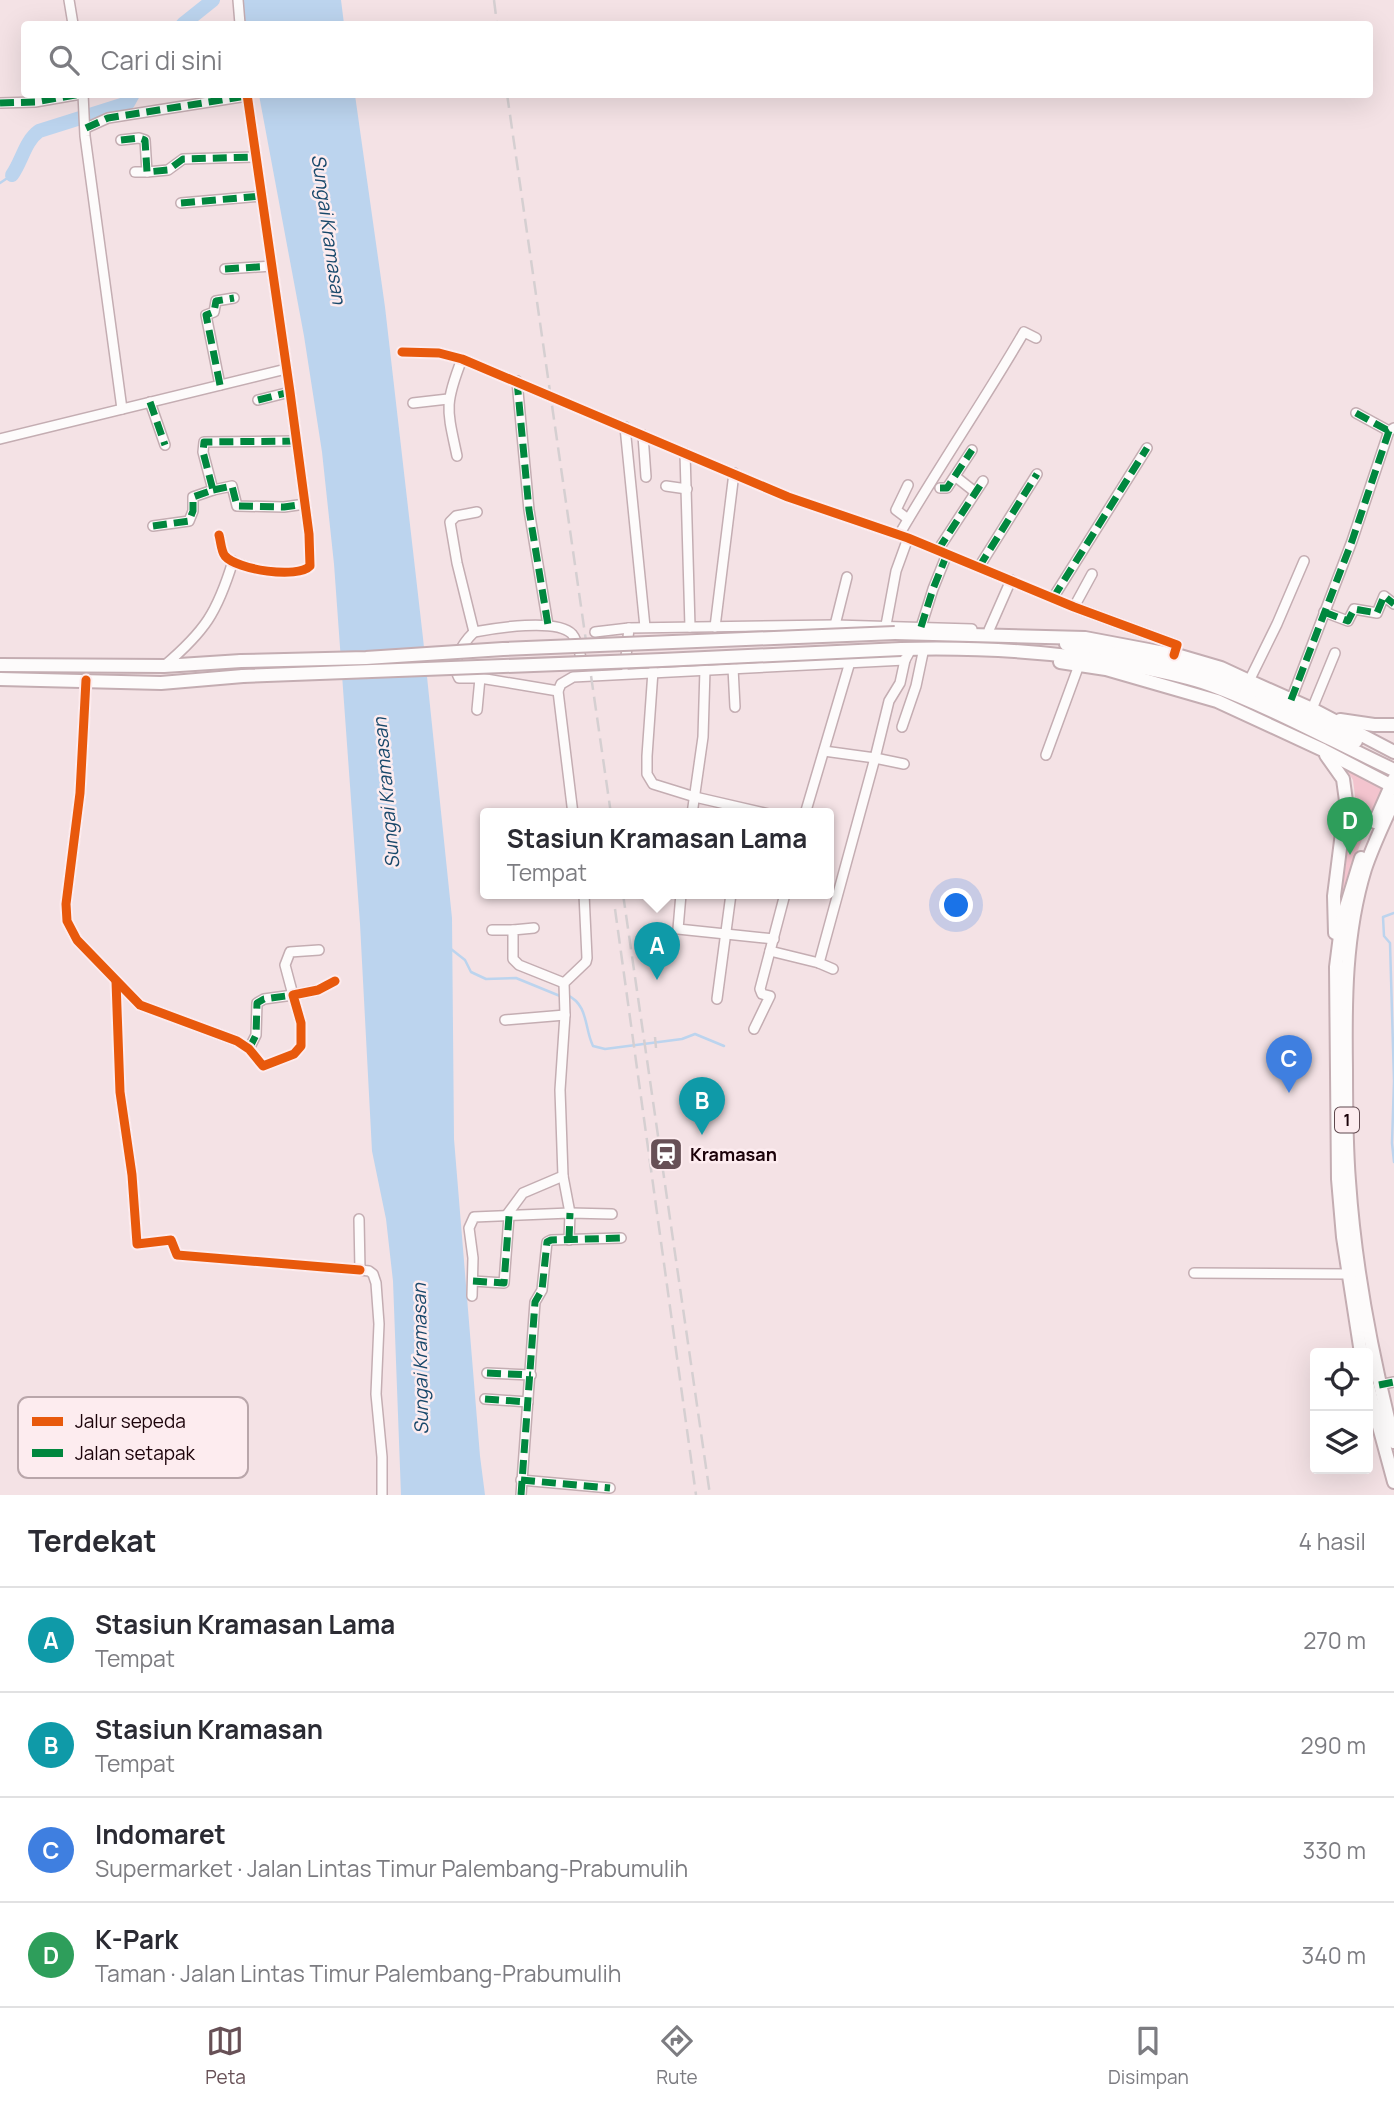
<!DOCTYPE html>
<html lang="id">
<head>
<meta charset="utf-8">
<style>
  :root { --surface:#fff; --page:#f7f7f7; --text:#2b2b33; --muted:#7c7c81; --line:#e1e1e2; --accent:#675056 }
  body { margin:0; font-family:Manrope,sans-serif; background:var(--page); color:var(--text) }
  .controls { position:absolute; right:21px; bottom:21px; display:grid; overflow:hidden; border-radius:7px; box-shadow:0 7px 28px #0002 }
  .controls button { width:63px; height:63px; display:grid; place-items:center; padding:0; border:0; border-bottom:2px solid var(--line); background:var(--surface); color:var(--text); font:35px sans-serif }
  .you { position:absolute; left:957px; top:906px; width:24px; height:24px; margin:-18px; border:5px solid #fff; border-radius:50%; background:#1a73e8; box-shadow:0 0 0 10px #1a73e833 }
  .badge { display:grid; place-items:center; width:46px; height:46px; border-radius:50%; background:var(--accent); color:#fff; font-size:23px; font-weight:700 }
  .pin { position:absolute; translate:-50% -58px; filter:drop-shadow(0 2px 4px #0008) }
  .pin::after { content:''; position:absolute; top:37px; width:24px; height:21px; background:inherit; clip-path:polygon(0 0,100% 0,50% 100%) }
  .popup { position:absolute; left:480px; top:808px; width:354px; height:91px; box-sizing:border-box; display:grid; place-content:center; border-radius:7px; background:var(--surface); filter:drop-shadow(0 2px 5px #0005); font-size:23px; white-space:nowrap; color:var(--muted) }
  .popup b { font-size:26px; color:var(--text) }
  .popup::after { content:''; position:absolute; left:50%; top:100%; margin-left:-14px; border:14px solid transparent; border-top-color:var(--surface) }
  .list { margin:0; padding:0; list-style:none }
  h2 { display:flex; justify-content:space-between; align-items:center; height:91px; margin:0; padding:0 28px; font-size:30px }
  h2 small { font-size:23px; font-weight:400; color:var(--muted) }
  .list li { display:grid; grid-template-columns:46px 1fr auto; gap:21px; align-items:center; box-sizing:border-box; height:105px; padding:0 28px; border-top:2px solid var(--line) }
  .list b { display:block; font-size:26px; white-space:nowrap }
  .list p { margin:0; font-size:23px; white-space:nowrap; color:var(--muted) }
  .list em { font-size:23px; font-style:normal; color:var(--muted) }
  .icon { flex:none; width:38px; height:38px; fill:none; stroke:currentColor; stroke-width:2; stroke-linecap:round; stroke-linejoin:round }
  .map { position:relative; flex:none; width:1394px; height:1495px; overflow:hidden }
  .search { position:absolute; background:var(--surface); box-shadow:0 7px 28px #0002; left:21px; right:21px; top:21px; height:77px; display:flex; align-items:center; gap:18px; box-sizing:border-box; padding:0 24px; border-radius:7px; color:var(--muted); font-size:26px }
  .sheet { height:511px; background:var(--surface) }
  nav { display:flex; justify-content:space-around; align-items:center; box-sizing:border-box; height:98px; border-top:2px solid var(--line); background:var(--surface); font-size:19px; color:var(--muted) }
  nav a { display:grid; justify-items:center; gap:4px }
  nav .on { color:var(--accent) }
  .map>svg:first-child { display:block }
  .green { fill:#f3c4ce }
  .water { fill:#bcd4ee }
  .lines { fill:none; stroke-linecap:round; stroke-linejoin:round }
  .stream { stroke:#bcd4ee; stroke-width:2.5 }
  .river { stroke:#bcd4ee; stroke-width:14 }
  .minor-casing { stroke:#c4adb2; stroke-width:12 }
  .highway-casing { stroke:#c4adb2; stroke-width:16 }
  .minor { stroke:#fdfbfb; stroke-width:9 }
  .highway { stroke:#fdfbfb; stroke-width:12 }
  .rail { stroke:#d5cfd1; stroke-width:2.5; stroke-dasharray:14 7; stroke-linecap:butt }
  .highway-bridge-casing { stroke:#c4adb2; stroke-width:16; stroke-linecap:butt }
  .highway-bridge { stroke:#fdfbfb; stroke-width:12 }
  .quiet { stroke:#00873e; stroke-width:7; stroke-dasharray:14 7; stroke-linecap:butt }
  .cycleway-casing { stroke:#fdecef; stroke-width:13 }
  .cycleway { stroke:#e8590c; stroke-width:9 }
  .labels { text-anchor:middle; dominant-baseline:central; stroke-width:5; stroke-linejoin:round; paint-order:stroke }
  .shield { fill:#fdecef; stroke:#5f484e; stroke-width:2 }
  .shield-label { font-size:16px; font-weight:bold; fill:#1b0209 }
  .poi-label { font-size:18px; font-weight:bold; fill:#1b0209; stroke:#fdecef; text-anchor:start }
  .water-label { font-size:19px; font-style:italic; fill:#18486b; stroke:#fdecef }
  .key { fill:#fdecef; stroke:#b9a6aa; stroke-width:2 }
  .key-label { font-size:19px; fill:#1b0209 }
</style>
</head>
<body>
<div class="map">
<svg width="1394" height="1495" viewBox="0 0 1394 1495">
  <rect width="100%" height="100%" fill="#f4e2e5"/>
  <path class="green" d="M 1344,766 L 1385,788 C 1364,830 1348,872 1339,918 L 1341,877 L 1355,796 L 1353,780 Z"/>
  <g class="water">
    <polygon points="241,0 341,0 344,24 245,24"/>
    <polygon points="259,95 355,95 385,307 423,638 452,918 454,1139 480,1456 485,1495 401,1495 393,1281 386,1219 372,1151 360,924 334,564 322,452 304,336"/>
  </g>
  <g class="lines">
    <g class="stream">
      <polyline points="0,183 12,175"/>
      <polyline points="1394,913 1383,917 1384,936 1390,943 1394,1081 1392,1143 1394,1162"/>
      <polyline points="451,949 465,960 471,972 486,979 516,978 560,996"/>
      <path d="M 567,995 C 589,1005 584,1028 593,1046 L 605,1049 L 682,1039 L 695,1034 L 724,1046"/>
    </g>
    <g class="river">
      <polyline points="183,24 213,0"/>
      <path d="M 12,175 C 22,161 25,141 39,131 L 128,103 L 133,94"/>
    </g>
    <g class="minor-casing">
      <g id="minor">
        <polyline points="69,0 73,24"/>
        <polyline points="238,0 240,24"/>
        <polyline points="83,94 85,136 122,409"/>
        <polyline points="0,103 35,102 81,94"/>
        <polyline points="86,128 108,118 247,96"/>
        <polyline points="121,140 139,138 145,140 147,172 168,170 183,159 254,157"/>
        <polyline points="135,172 147,172"/>
        <polyline points="181,203 262,196"/>
        <polyline points="225,269 272,266"/>
        <polyline points="402,352 439,353 462,359 788,497 908,538 1074,607 1177,645 1174,655"/>
        <polyline points="517,381 529,510 548,625"/>
        <polyline points="220,385 206,315 214,312 216,301 234,298"/>
        <polyline points="258,400 290,392"/>
        <polyline points="150,402 165,445"/>
        <polyline points="413,403 448,399"/>
        <polyline points="1356,413 1389,431"/>
        <polyline points="625,427 645,627"/>
        <polyline points="643,435 646,477"/>
        <polyline points="0,439 286,369"/>
        <polyline points="685,453 690,627"/>
        <path d="M 457,456 C 447,409 444,405 462,359"/>
        <polyline points="956,477 975,492"/>
        <polyline points="666,486 687,489"/>
        <polyline points="940,488 947,488 972,450"/>
        <polyline points="213,490 232,486 237,506 284,507 305,504"/>
        <path d="M 477,512 L 456,516 L 450,522 L 457,563 L 474,632 C 495,628 557,618 572,634 C 579,642 580,657 583,666"/>
        <polyline points="908,519 896,510 908,485"/>
        <polyline points="153,526 189,521 193,511 193,497 213,490 203,452 204,442 296,441"/>
        <path d="M 219,535 C 221,542 221,551 225,556 C 237,570 298,579 310,566 L 309,534 L 290,392 L 247,94"/>
        <path d="M 899,535 C 939,466 984,401 1024,332 L 1036,338"/>
        <polyline points="938,550 983,481"/>
        <polyline points="979,567 1037,474"/>
        <polyline points="1053,598 1147,448"/>
        <polyline points="1074,607 1092,574"/>
        <polyline points="1324,612 1348,621 1354,609 1377,613 1384,596 1394,604"/>
        <polyline points="835,625 847,577"/>
        <polyline points="886,625 896,571 908,538"/>
        <polyline points="715,627 734,473"/>
        <polyline points="921,627 933,589 947,554"/>
        <polyline points="989,630 1011,580"/>
        <path d="M 474,632 C 462,644 450,662 459,678 L 480,678 L 558,691"/>
        <polyline points="595,632 629,628"/>
        <path d="M 164,666 C 205,631 217,613 233,561"/>
        <polyline points="625,666 629,628 835,625 972,629"/>
        <polyline points="733,668 735,707"/>
        <polyline points="653,671 647,756 647,774 653,784 695,797 769,814"/>
        <polyline points="86,680 80,793 66,904 67,921 77,940 140,1005 237,1041 249,1049 263,1066 294,1054 301,1046 301,1023 293,995 318,990 335,981"/>
        <polyline points="1249,681 1277,624 1304,561"/>
        <polyline points="1291,700 1352,541 1389,431 1394,428"/>
        <polyline points="1312,709 1335,653"/>
        <polyline points="477,710 480,678"/>
        <polyline points="902,727 916,686 924,648"/>
        <polyline points="824,751 875,758 889,701 900,683 905,660"/>
        <polyline points="1046,755 1079,665"/>
        <polyline points="573,814 558,691 561,684 573,677 905,660 911,649"/>
        <polyline points="692,814 703,737 705,669"/>
        <polyline points="805,814 850,662"/>
        <polyline points="681,894 678,929 774,939"/>
        <polyline points="534,928 513,930 513,959 519,965 564,983"/>
        <polyline points="492,930 513,930"/>
        <polyline points="770,951 819,963"/>
        <polyline points="833,969 819,963 875,758 904,764"/>
        <polyline points="116,981 120,1092 132,1175 137,1244 171,1240 177,1255 360,1270"/>
        <polyline points="717,999 731,894"/>
        <polyline points="505,1020 565,1015"/>
        <polyline points="754,1029 770,996 762,994 760,989 785,894"/>
        <polyline points="249,1049 256,1035 257,1003 264,999 293,995 285,965 290,952 319,950"/>
        <polyline points="563,1176 570,1213 569,1240"/>
        <polyline points="506,1216 523,1193 563,1176 560,1090 565,1015 564,983 586,962 587,958 584,894"/>
        <polyline points="359,1219 360,1270 369,1271 373,1274 376,1283 379,1324 376,1394 382,1457 382,1495"/>
        <polyline points="1194,1273 1348,1274"/>
        <polyline points="473,1281 504,1283 509,1216"/>
        <polyline points="472,1296 473,1258 469,1228 474,1217 570,1213 612,1214"/>
        <polyline points="487,1373 531,1375"/>
        <polyline points="1379,1385 1394,1382"/>
        <polyline points="485,1399 528,1402"/>
        <polyline points="521,1480 610,1488"/>
        <polyline points="521,1495 535,1302 542,1290 547,1242 551,1240 621,1238"/>
      </g>
    </g>
    <g class="highway-casing">
      <g id="highway">
        <polyline points="895,633 1085,638 1180,656 1221,668 1249,681 1312,709 1394,752"/>
        <polyline points="1066,644 1199,671 1219,678 1356,741"/>
        <path d="M 901,649 C 979,647 1056,651 1133,666 C 1159,671 1186,676 1211,685 C 1273,708 1334,742 1394,770"/>
        <polyline points="1060,662 1106,669 1217,701 1323,750 1394,787"/>
        <polyline points="0,665 164,666 241,661"/>
        <polyline points="0,679 161,683 243,676"/>
        <polyline points="1340,720 1374,725 1394,725"/>
        <polyline points="1326,755 1343,779 1346,801 1334,896 1335,933"/>
        <path d="M 1394,800 C 1384,823 1373,845 1365,869 C 1345,934 1345,1002 1346,1069 C 1346,1106 1346,1143 1349,1181 C 1355,1269 1372,1357 1394,1442"/>
        <polyline points="1375,822 1394,779"/>
        <polyline points="1361,858 1342,920 1336,967 1338,1179 1343,1237 1361,1353"/>
        <polyline points="1368,1386 1394,1482"/>
      </g>
    </g>
    <use href="#minor" class="minor"/>
    <use href="#highway" class="highway"/>
    <g class="rail">
      <polyline points="494,0 497,24"/>
      <polyline points="507,94 611,814"/>
      <polyline points="623,894 710,1495"/>
      <polyline points="615,909 696,1495"/>
      <polyline points="655,1037 656,1048"/>
    </g>
    <g class="highway-bridge-casing">
      <g id="highway-bridge">
        <polyline points="241,661 366,658 503,649 895,633"/>
        <polyline points="243,676 662,660 901,649"/>
      </g>
    </g>
    <use href="#highway-bridge" class="highway-bridge"/>
    <g class="quiet">
      <polyline points="0,103 35,102 81,94"/>
      <polyline points="86,128 108,118 247,96"/>
      <polyline points="121,140 139,138 145,140 147,172 168,170 183,159 254,157"/>
      <polyline points="181,203 262,196"/>
      <polyline points="225,269 272,266"/>
      <polyline points="517,381 529,510 548,625"/>
      <polyline points="220,385 206,315 214,312 216,301 234,298"/>
      <polyline points="258,400 290,392"/>
      <polyline points="150,402 165,445"/>
      <polyline points="1356,413 1389,431"/>
      <polyline points="940,488 947,488 972,450"/>
      <polyline points="213,490 232,486 237,506 284,507 305,504"/>
      <polyline points="153,526 189,521 193,511 193,497 213,490 203,452 204,442 296,441"/>
      <polyline points="938,550 983,481"/>
      <polyline points="979,567 1037,474"/>
      <polyline points="1053,598 1147,448"/>
      <polyline points="1324,612 1348,621 1354,609 1377,613 1384,596 1394,604"/>
      <polyline points="921,627 933,589 947,554"/>
      <polyline points="1291,700 1352,541 1389,431 1394,428"/>
      <polyline points="249,1049 256,1035 257,1003 264,999 293,995"/>
      <polyline points="569,1240 570,1213"/>
      <polyline points="473,1281 504,1283 509,1216"/>
      <polyline points="487,1373 531,1375"/>
      <polyline points="1379,1385 1394,1382"/>
      <polyline points="485,1399 528,1402"/>
      <polyline points="521,1480 610,1488"/>
      <polyline points="521,1495 535,1302 542,1290 547,1242 551,1240 621,1238"/>
    </g>
    <g class="cycleway-casing">
      <g id="cycleway">
        <polyline points="402,352 439,353 462,359 788,497 908,538 1074,607 1177,645 1174,655"/>
        <path d="M 219,535 C 221,542 221,551 225,556 C 237,570 298,579 310,566 L 309,534 L 290,392 L 247,94"/>
        <polyline points="86,680 80,793 66,904 67,921 77,940 140,1005 237,1041 249,1049 263,1066 294,1054 301,1046 301,1023 293,995 318,990 335,981"/>
        <polyline points="116,981 120,1092 132,1175 137,1244 171,1240 177,1255 360,1270"/>
      </g>
    </g>
    <use href="#cycleway" class="cycleway"/>
  </g>
  <defs>
    <g id="station-square" transform="scale(1.75)"><rect x="-9" y="-9" width="18" height="18" rx="4" fill="#675056" stroke="#fdecef"/><path d="M-3-6H3Q5-6 5-4V2Q5 4 3 4L4.5 6H3L1.5 4h-3L-3 6H-4.5L-3 4Q-5 4-5 2V-4Q-5-6-3-6ZM-3.5-4v3h7v-3ZM-3.5 1v1.5H-2V1ZM2 1v1.5H3.5V1Z" fill="#fff"/></g>
  </defs>
  <g fill-rule="evenodd">
    <use href="#station-square" x="666" y="1154"/>
  </g>
  <g class="labels">
    <rect class="shield" x="1335" y="1107.5" width="24" height="25" rx="5"/>
    <g class="shield-label">
      <text x="1347" y="1120">1</text>
    </g>
    <g class="poi-label">
      <text x="690" y="1154">Kramasan</text>
    </g>
    <g class="water-label">
      <text transform="translate(329 229) rotate(82)">Sungai Kramasan</text>
      <text transform="translate(386 793) rotate(-95)">Sungai Kramasan</text>
      <text transform="translate(420 1359) rotate(-91)">Sungai Kramasan</text>
    </g>
  </g>
  <rect x="18" y="1397" width="230" height="81" rx="10" class="key"/>
  <rect x="32" y="1417" width="31" height="9" fill="#e8590c"/>
  <rect x="32" y="1449" width="31" height="8" fill="#00873e"/>
  <g class="key-label">
    <text x="75" y="1428">Jalur sepeda</text>
    <text x="75" y="1460">Jalan setapak</text>
  </g>
</svg>
<div class="controls">
<button><svg class="icon" aria-label="locate" viewBox="0 0 24 24"><circle cx="12" cy="12" r="6"/><path d="M12 2v4M12 18v4M2 12h4M18 12h4"/></svg></button>
<button><svg class="icon" aria-label="layers" viewBox="0 0 24 24"><path d="M12 4l9 5-9 5-9-5zM3 14l9 5 9-5"/></svg></button>
</div>
<div class="you"></div>
<div class="pin badge" style="left:657px;top:980px;background:#0f9aa8">A</div>
<div class="popup"><b>Stasiun Kramasan Lama</b>Tempat</div>
<div class="pin badge" style="left:702px;top:1135px;background:#0f9aa8">B</div>
<div class="pin badge" style="left:1289px;top:1093px;background:#3f7fe0">C</div>
<div class="pin badge" style="left:1350px;top:855px;background:#2e9e5b">D</div>
<div class="search"><svg class="icon" aria-label="search" viewBox="0 0 24 24"><circle cx="10" cy="10" r="6"/><path d="M15 15l6 6"/></svg>Cari di sini</div>
</div>
<section class="sheet">
<h2>Terdekat<small>4 hasil</small></h2>
<ul class="list">
<li><span class="badge" style="background:#0f9aa8">A</span><div><b>Stasiun Kramasan Lama</b><p>Tempat</p></div><em>270 m</em></li>
<li><span class="badge" style="background:#0f9aa8">B</span><div><b>Stasiun Kramasan</b><p>Tempat</p></div><em>290 m</em></li>
<li><span class="badge" style="background:#3f7fe0">C</span><div><b>Indomaret</b><p>Supermarket · Jalan Lintas Timur Palembang-Prabumulih</p></div><em>330 m</em></li>
<li><span class="badge" style="background:#2e9e5b">D</span><div><b>K-Park</b><p>Taman · Jalan Lintas Timur Palembang-Prabumulih</p></div><em>340 m</em></li>
</ul>
</section>
<nav>
<a class="on"><svg class="icon" aria-label="map" viewBox="0 0 24 24"><path d="M3 6l6-2 6 2 6-2v14l-6 2-6-2-6 2zM9 4v14M15 6v14"/></svg>Peta</a>
<a><svg class="icon" aria-label="directions" viewBox="0 0 24 24"><path d="M12 3l9 9-9 9-9-9zM9 14v-3h6M13 9l2 2-2 2"/></svg>Rute</a>
<a><svg class="icon" aria-label="saved" viewBox="0 0 24 24"><path d="M7 4h10v16l-5-4-5 4z"/></svg>Disimpan</a>
</nav>
</body>
</html>
